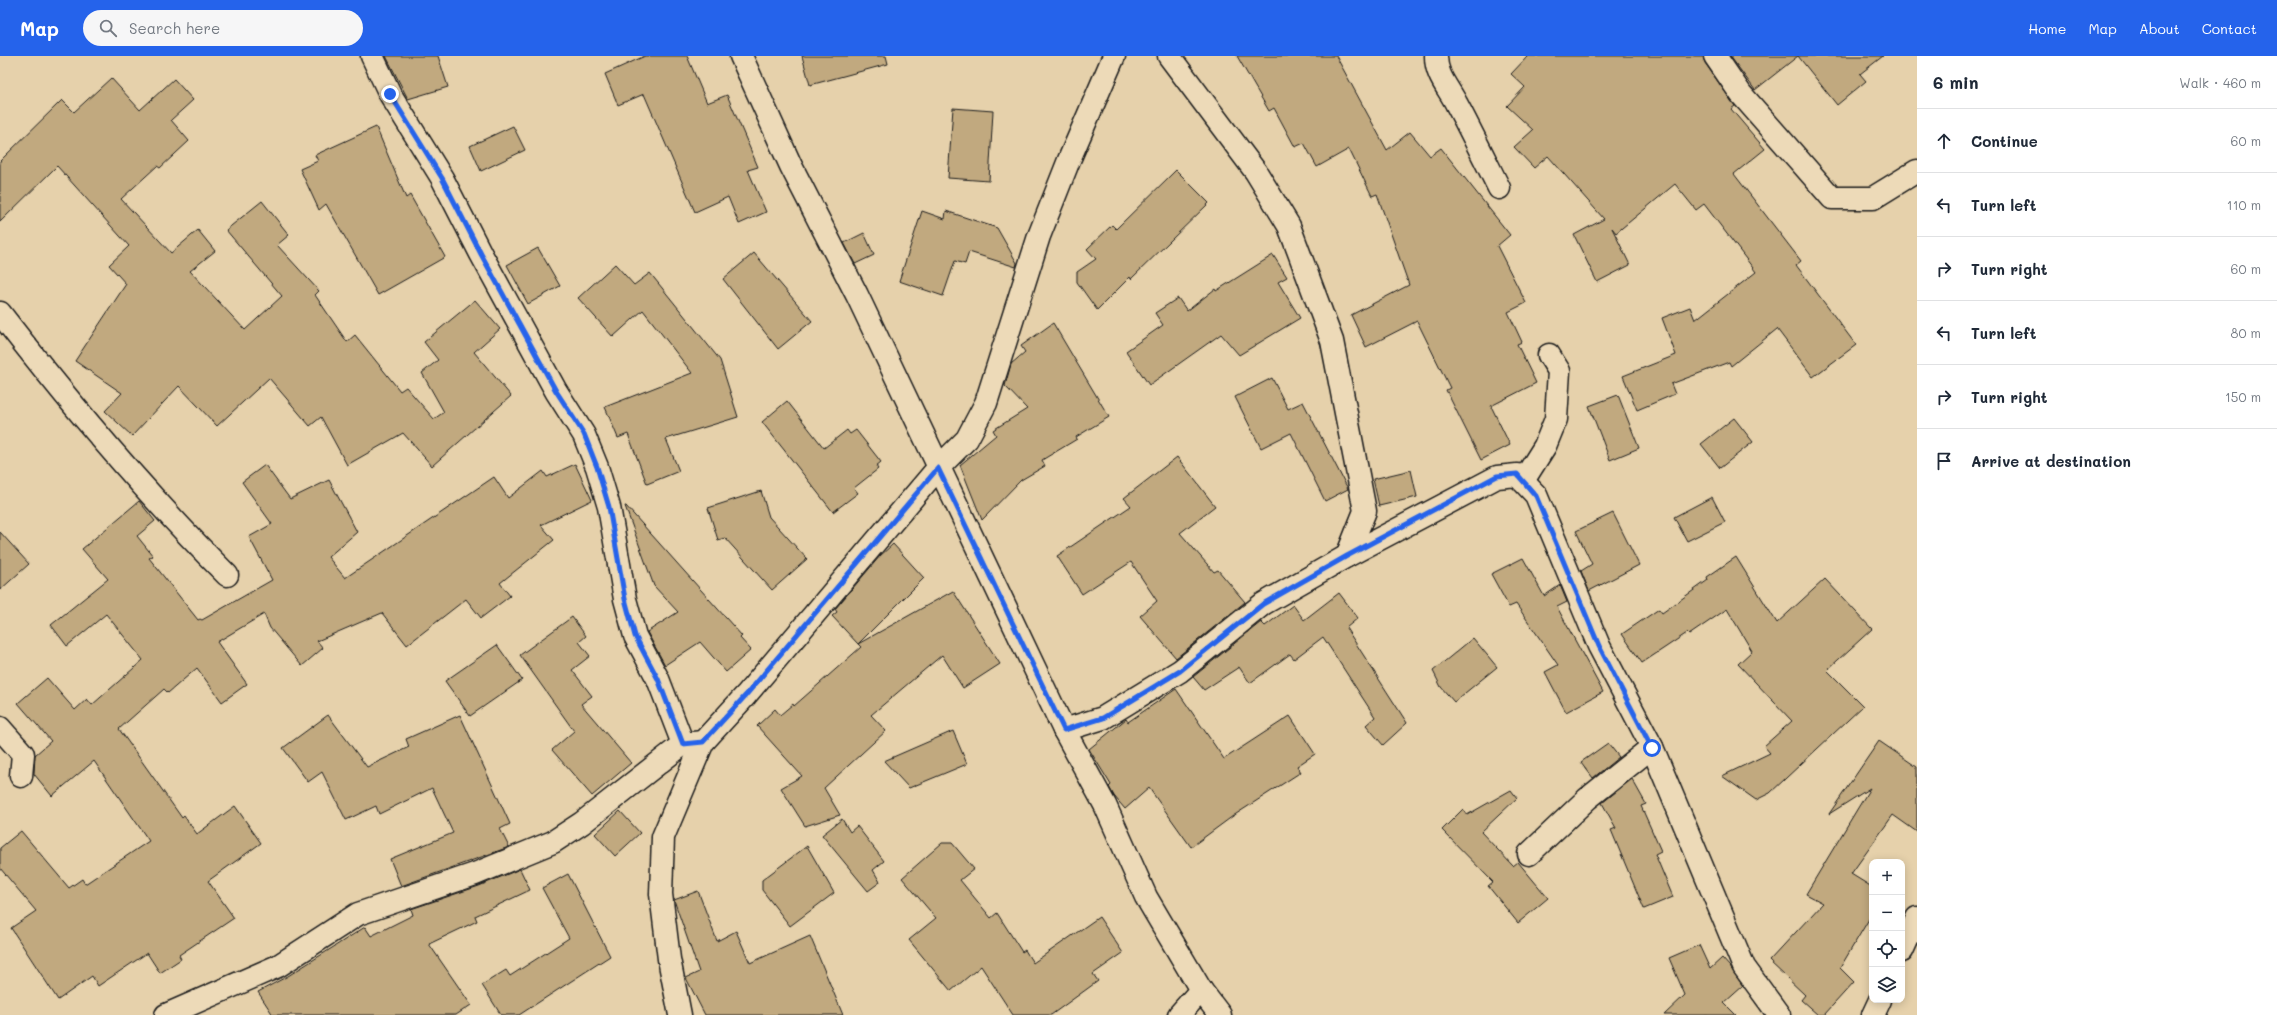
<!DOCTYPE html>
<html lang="en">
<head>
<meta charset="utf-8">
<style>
  :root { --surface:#fff; --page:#f6f6f7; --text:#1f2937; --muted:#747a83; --line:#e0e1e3; --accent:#2563eb }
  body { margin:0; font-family:Mali,sans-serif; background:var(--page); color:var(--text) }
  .controls { position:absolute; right:12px; bottom:12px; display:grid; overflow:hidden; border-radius:8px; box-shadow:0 2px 10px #0003 }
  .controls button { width:36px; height:36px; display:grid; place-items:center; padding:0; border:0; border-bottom:1px solid var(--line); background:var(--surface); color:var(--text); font:20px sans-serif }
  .stop { position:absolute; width:12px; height:12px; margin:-9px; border:3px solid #2563eb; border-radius:50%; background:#fff }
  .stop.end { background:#2563eb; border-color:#fff; box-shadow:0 1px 4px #0008 }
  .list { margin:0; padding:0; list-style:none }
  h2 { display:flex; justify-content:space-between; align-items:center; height:52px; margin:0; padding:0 16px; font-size:17px }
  h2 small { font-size:13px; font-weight:400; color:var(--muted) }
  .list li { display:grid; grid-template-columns:26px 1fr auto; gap:12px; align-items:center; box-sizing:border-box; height:64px; padding:0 16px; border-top:1px solid var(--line) }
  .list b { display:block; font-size:15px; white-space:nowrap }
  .list em { font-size:13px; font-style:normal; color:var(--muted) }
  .icon { flex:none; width:22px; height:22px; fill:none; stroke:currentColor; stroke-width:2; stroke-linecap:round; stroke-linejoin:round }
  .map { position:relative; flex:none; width:1917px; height:959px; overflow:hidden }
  header { display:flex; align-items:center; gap:24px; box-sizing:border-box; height:56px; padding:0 20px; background:var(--accent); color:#fff }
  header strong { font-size:19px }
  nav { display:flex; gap:22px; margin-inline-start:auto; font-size:14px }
  .search { width:280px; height:36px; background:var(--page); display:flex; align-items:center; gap:10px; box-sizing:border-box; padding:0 14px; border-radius:22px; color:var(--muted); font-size:15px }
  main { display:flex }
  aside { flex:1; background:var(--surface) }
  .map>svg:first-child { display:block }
  .building { fill:#c1a97f; stroke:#1c1c1c }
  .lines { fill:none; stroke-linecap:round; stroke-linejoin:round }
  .street-casing { stroke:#1c1c1c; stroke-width:25 }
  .street { stroke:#eddab8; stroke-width:22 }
  .route { stroke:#2563eb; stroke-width:5 }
</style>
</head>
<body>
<header>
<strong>Map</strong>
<div class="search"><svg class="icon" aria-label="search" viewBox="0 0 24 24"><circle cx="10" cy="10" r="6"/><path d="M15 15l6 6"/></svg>Search here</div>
<nav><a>Home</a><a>Map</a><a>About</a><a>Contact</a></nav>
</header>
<main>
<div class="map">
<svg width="1917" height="959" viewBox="0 0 1917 959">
  <rect width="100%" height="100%" fill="#e6d1ab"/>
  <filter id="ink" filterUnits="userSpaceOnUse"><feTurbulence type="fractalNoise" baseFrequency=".025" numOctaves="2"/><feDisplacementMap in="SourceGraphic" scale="8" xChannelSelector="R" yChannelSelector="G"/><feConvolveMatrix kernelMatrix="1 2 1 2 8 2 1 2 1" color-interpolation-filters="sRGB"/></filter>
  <g filter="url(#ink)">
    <g class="building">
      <polygon points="386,0 438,0 448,31 408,43"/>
      <polygon points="645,0 687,0 707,47 727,39 758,111 748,114 766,156 739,168 728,141 695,156 644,38 618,49 605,18"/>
      <polygon points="802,0 886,0 888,8 810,29"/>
      <polygon points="1237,0 1336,0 1387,94 1410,76 1430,100 1441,92 1510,179 1497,190 1526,247 1508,256 1522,286 1517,288 1536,327 1491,350 1510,389 1481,404 1446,334 1450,332 1417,265 1366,291 1351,259 1409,229 1377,138 1372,140 1349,93 1317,111 1304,87 1295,91 1274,52 1269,55"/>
      <polygon points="1528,0 1703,0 1705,7 1735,50 1731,53 1765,93 1734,118 1801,205 1796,209 1856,289 1813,321 1777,273 1731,310 1729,306 1671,328 1675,338 1637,354 1623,320 1676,299 1662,262 1690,251 1695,264 1756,216 1704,148 1696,154 1675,128 1616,177 1612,172 1630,209 1597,226 1574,179 1604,163 1548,100 1534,112 1514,91 1533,74 1507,50 1525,31 1511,18"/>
      <polygon points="1730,0 1798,0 1755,34"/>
      <polygon points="1798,0 1883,0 1860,18 1866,25 1837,49"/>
      <polygon points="111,22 140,54 174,23 193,44 171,64 189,85 160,112 157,110 121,143 171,197 198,174 215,195 190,215 245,274 282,240 226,174 262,145 289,179 277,189 319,235 315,239 347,286 355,279 400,335 406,331 434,363 444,356 422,317 438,304 424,286 475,244 500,273 474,296 511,340 432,410 403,377 347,409 321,361 310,370 269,322 217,370 179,330 132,380 105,355 122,337 75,305 126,228 109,209 129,190 57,110 0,166 0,105 62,44 74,56"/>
      <polygon points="953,52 993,55 989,125 948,122"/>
      <polygon points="513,70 525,94 481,115 470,90"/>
      <polygon points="376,71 406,142 410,139 445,201 378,239 326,148 319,154 300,113 318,105 315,99"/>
      <polygon points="1176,114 1209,147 1131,223 1130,221 1097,254 1077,226 1077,216 1096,203 1087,193 1112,169 1116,173"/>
      <polygon points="922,155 945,163 946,155 997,172 1017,207 1016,211 969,196 965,208 955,205 943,240 899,225"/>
      <polygon points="864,177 874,199 855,208 844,187"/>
      <polygon points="538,192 560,230 528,248 507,209"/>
      <polygon points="754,197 812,265 778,293 723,223"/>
      <polygon points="1273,199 1287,221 1278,226 1300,262 1239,299 1221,278 1149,329 1126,295 1163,269 1155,257 1178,242 1187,255 1215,233 1216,235"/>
      <polygon points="615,208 634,229 650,217 720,304 738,361 666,383 679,415 647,428 628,378 618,382 605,351 692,317 643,254 613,281 578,242"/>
      <polygon points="1053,267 1109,361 1076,381 1077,383 1042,404 1045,410 1021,424 982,464 960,409 996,379 993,374 1027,353 1005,330 1011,308 1025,296 1021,290"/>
      <polygon points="1272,322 1288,353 1303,346 1348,433 1325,445 1291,377 1261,392 1235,341"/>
      <polygon points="1618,339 1639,392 1610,404 1589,350"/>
      <polygon points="787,345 824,392 847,374 850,378 856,374 881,406 876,410 878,413 854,432 858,437 833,456 762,366"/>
      <polygon points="1734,362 1753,386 1720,412 1701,388"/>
      <polygon points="1177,401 1215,450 1180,477 1214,516 1218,514 1245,546 1176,602 1140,560 1157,545 1131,506 1082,538 1057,500 1131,450 1124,442"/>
      <polygon points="575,408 592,444 541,469 554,484 500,527 510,540 481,562 466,543 407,589 382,557 317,585 323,592 302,610 270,572 264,558 217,586 247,628 222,646 197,612 168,637 164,633 119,673 182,762 184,760 197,778 235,750 261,787 208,825 234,862 179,899 181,903 160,917 147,897 98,930 92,920 58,944 11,872 36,855 0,812 0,792 21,775 69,832 82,823 85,828 149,785 94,705 52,740 34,718 35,699 51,685 18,647 47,622 75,654 87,643 92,649 143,604 106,558 67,590 51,569 108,523 82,493 139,445 155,465 137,480 153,500 149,502 198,564 200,563 202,564 272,524 249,481 272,468 242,426 265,409 290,443 329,424 357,476 328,501 345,522 494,421 508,442 543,415 547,421"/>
      <polygon points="1411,414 1417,441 1379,450 1373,423"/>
      <polygon points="761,435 769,461 807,503 772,534 725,482 718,484 708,452"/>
      <polygon points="1712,441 1725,466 1687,485 1674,461"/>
      <polygon points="625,450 626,450 742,580 740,582 751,594 726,616 700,586 665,609 647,576 678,556 654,530"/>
      <polygon points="1613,457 1639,509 1589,535 1581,515 1592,508 1576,475"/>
      <polygon points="0,476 29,508 0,534"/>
      <polygon points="893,488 924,522 858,588 832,560 837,556 835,553 880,500"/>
      <polygon points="1736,501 1777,567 1825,523 1872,573 1827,614 1863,650 1770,737 1756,744 1722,720 1770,697 1764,690 1792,665 1738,608 1752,595 1727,553 1689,579 1687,577 1642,607 1622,578 1659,553 1662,557 1708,524 1707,521"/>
      <polygon points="1523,502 1544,540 1560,529 1567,546 1557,551 1603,636 1566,656 1545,616 1558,609 1516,548 1509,551 1491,518"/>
      <polygon points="953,535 1000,608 963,632 942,599 871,659 886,675 824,732 840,759 805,770 781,732 802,720 757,670 775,653 780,659 793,648 794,650 861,591 858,588"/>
      <polygon points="1339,537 1358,562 1346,572 1407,667 1383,689 1366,669 1375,661 1323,581 1294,603 1290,598 1250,627 1239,611 1204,634 1193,621 1261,566 1265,570 1293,549 1304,564"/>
      <polygon points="572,561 586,580 579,586 590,600 572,614 592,640 581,648 631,707 592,740 552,694 574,675 520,599"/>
      <polygon points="1473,582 1497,611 1454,646 1441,631 1433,615"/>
      <polygon points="497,589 522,624 470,660 445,625"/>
      <polygon points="1176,633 1224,703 1290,660 1315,698 1297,710 1301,716 1233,760 1191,791 1149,732 1125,753 1114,740 1109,731 1111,729 1089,693 1126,663 1128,666"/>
      <polygon points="328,659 367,711 409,691 406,683 460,659 510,768 500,773 509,791 401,830 390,803 453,777 432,732 379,758 376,750 346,764 322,716 308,726 283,692"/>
      <polygon points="953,675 967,708 909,732 884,705"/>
      <polygon points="1879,685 1917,711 1917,776 1893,759 1851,818 1872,831 1872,858 1840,912 1854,926 1824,959 1818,959 1801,944 1805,939 1769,905 1823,847 1806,838 1870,732 1829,758"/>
      <polygon points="1608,687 1619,701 1593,722 1581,706"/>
      <polygon points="1632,723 1646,748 1641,750 1661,795 1655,798 1673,841 1644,853 1611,774 1616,772 1602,747"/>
      <polygon points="1511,734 1517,742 1481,776 1513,810 1518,806 1548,842 1518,867 1488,830 1493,826 1442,774 1463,753 1467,759"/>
      <polygon points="620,755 640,777 615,800 595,778"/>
      <polygon points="842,763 850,776 857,770 884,805 873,814 880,826 868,835 822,779"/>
      <polygon points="942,787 952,787 974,813 960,824 991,862 997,857 1022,896 1025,894 1033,907 1099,861 1123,897 1093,918 1098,925 1051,959 1013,959 981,910 951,935 909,884 936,862 902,822"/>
      <polygon points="807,790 834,837 790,870 762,834 762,824"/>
      <polygon points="520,813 530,834 475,860 477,865 429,888 471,949 456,959 273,959 258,936 288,920 365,871 371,880 413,859 411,853 479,830"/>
      <polygon points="568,818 610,900 519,959 501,959 482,929 506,914 510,920 569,882 542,832"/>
      <polygon points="698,835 717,885 736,875 750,907 810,880 843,959 705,959 686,922 699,916 674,844"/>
      <polygon points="1699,889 1710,913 1722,902 1730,911 1743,930 1724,947 1736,959 1664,959 1685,939 1669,902"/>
    </g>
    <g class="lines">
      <g class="street-casing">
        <g id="street">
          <polyline points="372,0 390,38 442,122 481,198 556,335 584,379 597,411 609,451 625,543 635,580 658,623 683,688 703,686"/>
          <polyline points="741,0 791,110 857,239 1064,674 1105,749 1146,841 1201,934 1220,959"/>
          <path d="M 1436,0 C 1436,20 1448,31 1456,47 C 1471,75 1485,104 1499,132"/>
          <polyline points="1715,0 1741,38 1832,142 1873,142 1917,115"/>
          <path d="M 0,257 C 71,349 145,437 227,519"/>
          <polyline points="1523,425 1545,390 1556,363 1559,315 1549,299"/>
          <polyline points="1347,500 1497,421 1517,419 1536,439 1599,590 1652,691 1744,911 1779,959"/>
          <polyline points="0,672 23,698 21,720"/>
          <polyline points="1064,674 1103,662 1180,615 1263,548 1347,500 1365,455 1332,285 1289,170 1256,116 1169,0"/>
          <polyline points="1529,798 1587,743 1652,691"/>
          <polyline points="1902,895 1917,862"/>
          <polyline points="166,959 278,910 358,858 475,818 553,786 582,767 683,688"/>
          <polyline points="680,959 669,903 661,838 663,781 703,686 746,639 938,412 967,383 986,347 1039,180 1069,104 1114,0"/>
          <polyline points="1179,959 1201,934"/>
          <polyline points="1873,959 1880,944"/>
        </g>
      </g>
      <use href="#street" class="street"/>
    </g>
  </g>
  <g class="lines" filter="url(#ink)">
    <polyline class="route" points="390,38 442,122 481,198 556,335 584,378 597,411 609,451 625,543 635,580 658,623 683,688 703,686 746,639 938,412 1064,674 1103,662 1180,615 1263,548 1347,500 1497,420 1517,418 1536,440 1599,590 1652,692"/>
  </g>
</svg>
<div class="controls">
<button>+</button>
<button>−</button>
<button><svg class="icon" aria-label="locate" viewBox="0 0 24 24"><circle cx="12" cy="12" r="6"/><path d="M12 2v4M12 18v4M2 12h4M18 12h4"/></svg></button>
<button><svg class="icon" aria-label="layers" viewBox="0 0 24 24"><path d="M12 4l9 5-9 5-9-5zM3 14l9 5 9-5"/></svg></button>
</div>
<div class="stop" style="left:1652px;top:692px"></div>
<div class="stop end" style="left:390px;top:38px"></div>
</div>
<aside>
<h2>6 min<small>Walk · 460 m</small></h2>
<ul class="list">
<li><svg class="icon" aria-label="ahead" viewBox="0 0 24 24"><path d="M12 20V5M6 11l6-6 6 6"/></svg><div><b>Continue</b></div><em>60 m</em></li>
<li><svg class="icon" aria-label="left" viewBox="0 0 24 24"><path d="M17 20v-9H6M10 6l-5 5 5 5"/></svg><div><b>Turn left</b></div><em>110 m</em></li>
<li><svg class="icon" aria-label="right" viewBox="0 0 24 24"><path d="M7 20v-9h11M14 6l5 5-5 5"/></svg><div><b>Turn right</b></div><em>60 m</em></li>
<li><svg class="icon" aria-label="left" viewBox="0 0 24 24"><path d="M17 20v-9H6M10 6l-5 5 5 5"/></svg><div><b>Turn left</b></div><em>80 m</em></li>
<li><svg class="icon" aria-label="right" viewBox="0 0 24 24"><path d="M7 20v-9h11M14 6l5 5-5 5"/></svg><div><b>Turn right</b></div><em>150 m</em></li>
<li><svg class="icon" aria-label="arrive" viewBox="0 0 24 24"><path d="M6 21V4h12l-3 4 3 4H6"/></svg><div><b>Arrive at destination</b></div></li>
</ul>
</aside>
</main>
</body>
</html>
